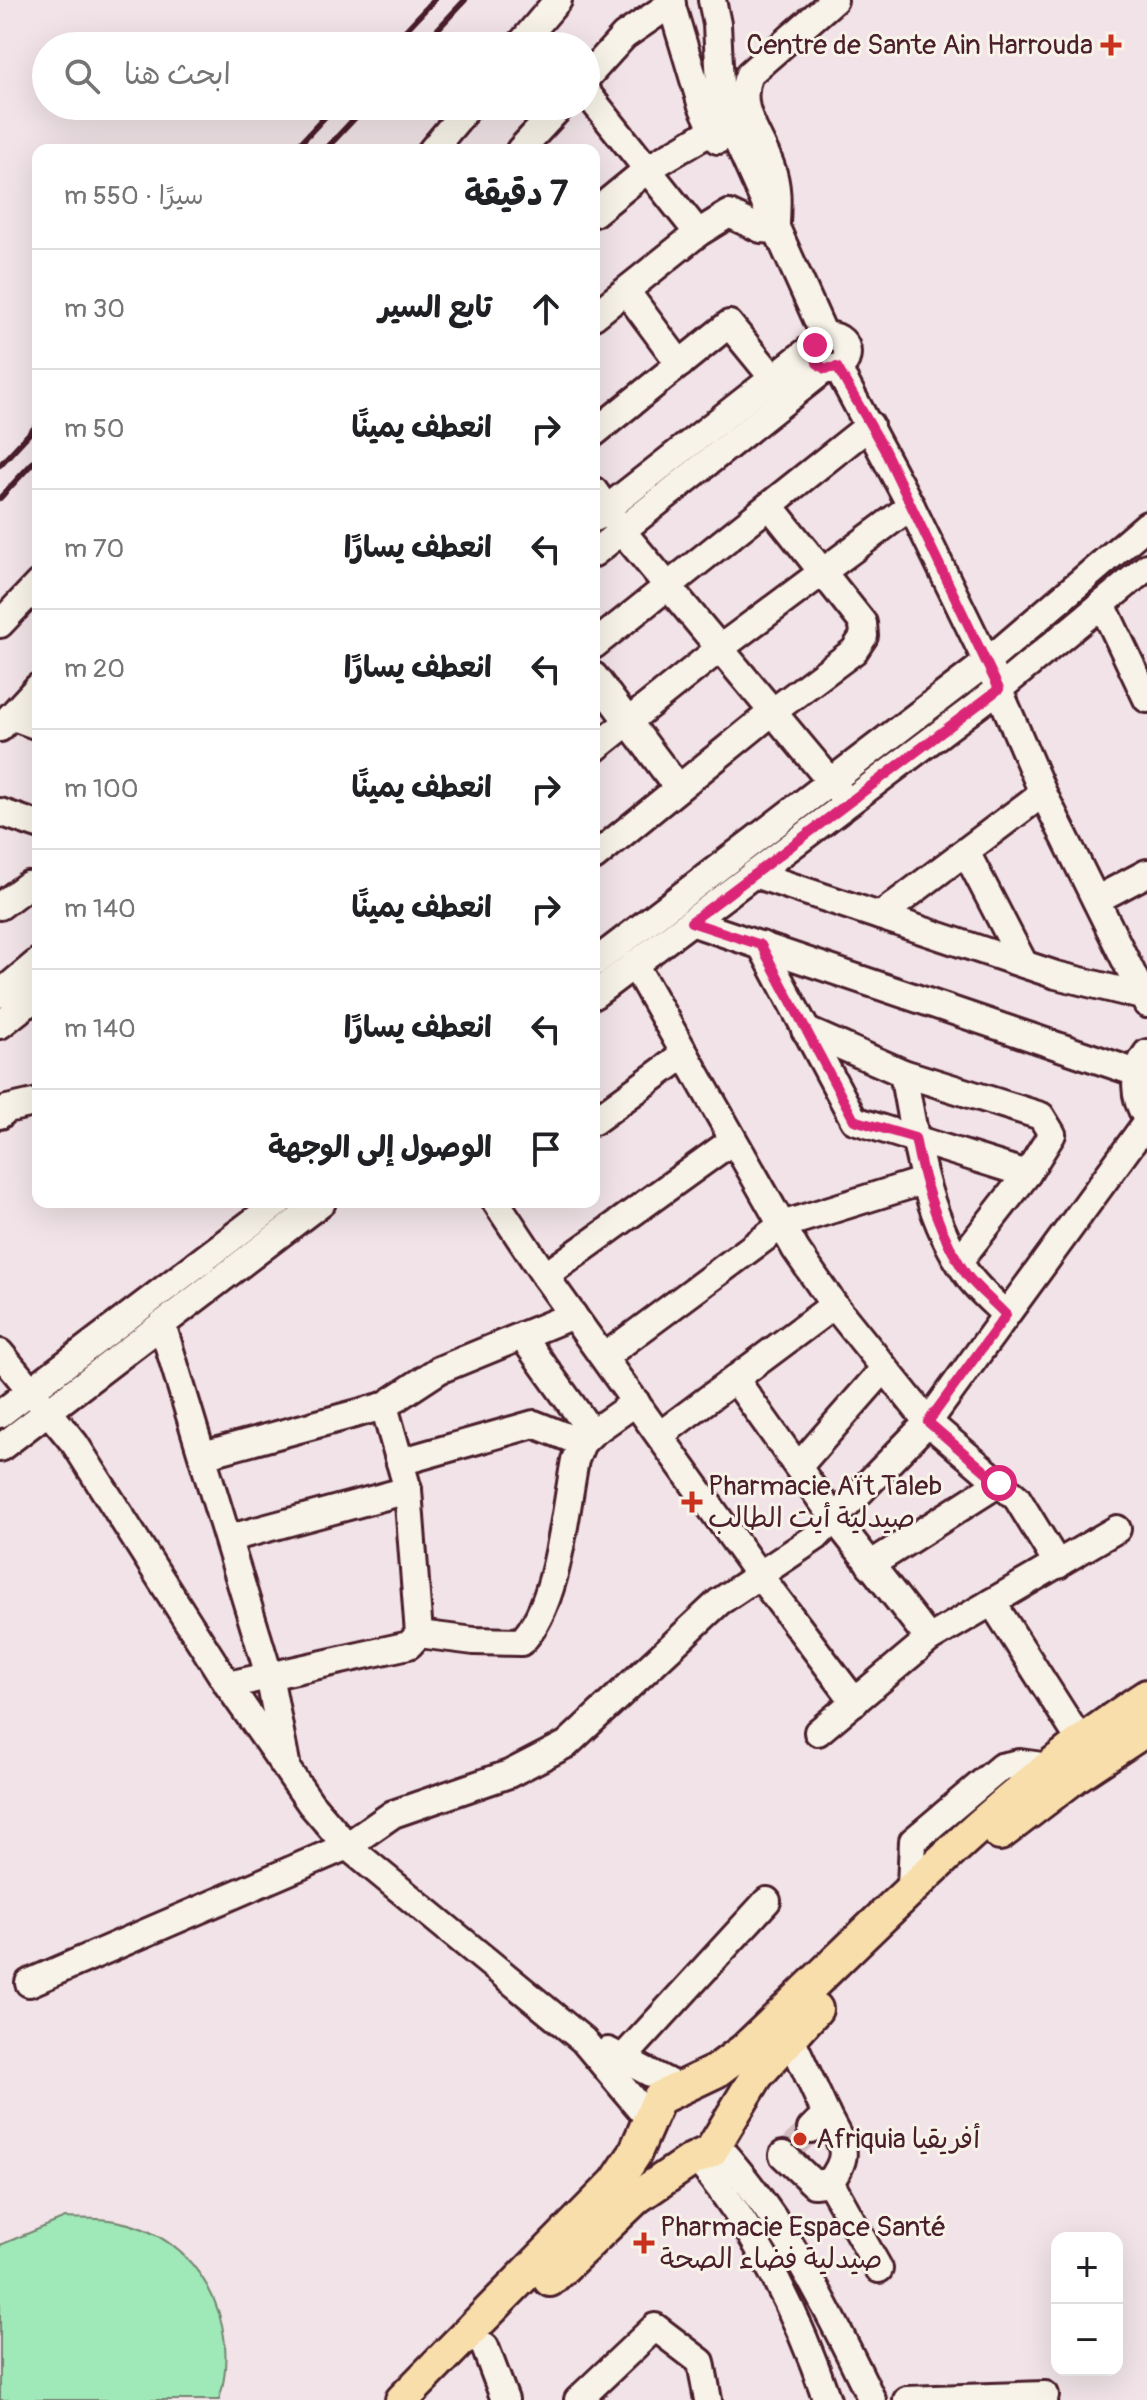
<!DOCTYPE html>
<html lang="ar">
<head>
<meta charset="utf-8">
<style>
  :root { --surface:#fff; --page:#f6f6f6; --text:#202124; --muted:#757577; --line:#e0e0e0 }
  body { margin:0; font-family:Pangolin,"Playpen Sans Arabic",sans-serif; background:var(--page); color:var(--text); direction:rtl }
  .controls { position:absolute; right:24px; bottom:24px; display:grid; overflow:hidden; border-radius:16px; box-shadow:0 8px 32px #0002 }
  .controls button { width:72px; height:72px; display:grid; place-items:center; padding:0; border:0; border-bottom:2px solid var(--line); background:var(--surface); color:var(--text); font:40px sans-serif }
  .stop { position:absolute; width:24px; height:24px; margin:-18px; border:6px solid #db2777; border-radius:50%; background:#fff }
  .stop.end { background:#db2777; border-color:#fff; box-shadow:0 2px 8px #0008 }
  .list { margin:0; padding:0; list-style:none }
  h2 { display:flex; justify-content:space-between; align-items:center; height:104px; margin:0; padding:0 32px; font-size:34px }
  h2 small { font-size:26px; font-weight:400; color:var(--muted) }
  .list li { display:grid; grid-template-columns:52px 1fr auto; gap:24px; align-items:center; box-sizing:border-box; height:120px; padding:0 32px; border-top:2px solid var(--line) }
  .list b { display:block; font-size:30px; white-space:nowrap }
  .list em { font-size:26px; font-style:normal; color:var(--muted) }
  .icon { flex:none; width:44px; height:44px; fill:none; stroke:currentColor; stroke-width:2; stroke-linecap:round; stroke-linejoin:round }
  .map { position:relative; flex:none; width:1147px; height:2400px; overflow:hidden; direction:ltr }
  .search { position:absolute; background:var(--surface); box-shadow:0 8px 32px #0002; left:32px; top:32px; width:568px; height:88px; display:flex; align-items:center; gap:20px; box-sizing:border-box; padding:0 28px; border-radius:44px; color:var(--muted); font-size:30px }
  .panel { position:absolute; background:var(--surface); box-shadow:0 8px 32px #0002; left:32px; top:144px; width:568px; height:1064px; border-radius:16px; direction:rtl }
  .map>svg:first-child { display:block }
  .green { fill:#9fe8b7; stroke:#748471; stroke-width:2 }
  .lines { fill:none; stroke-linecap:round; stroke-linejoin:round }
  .minor-tunnel { stroke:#d0bcc1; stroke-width:26; stroke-dasharray:26 13; stroke-linecap:butt }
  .minor-casing { stroke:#4a1f2b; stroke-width:32 }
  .major-casing { stroke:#4a1f2b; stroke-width:38 }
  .minor { stroke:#f7f3e8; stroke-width:26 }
  .major { stroke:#f8deab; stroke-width:32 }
  .rail { stroke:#4a1f2b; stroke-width:6 }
  .route { stroke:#db2777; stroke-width:10 }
  .poi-dot { fill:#c8321e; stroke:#f7f3e8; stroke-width:3 }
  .labels { text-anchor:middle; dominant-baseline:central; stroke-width:6; stroke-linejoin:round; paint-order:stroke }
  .poi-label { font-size:28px; fill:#4a1f2b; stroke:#f7f3e8; text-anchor:start }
</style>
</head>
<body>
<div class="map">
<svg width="1147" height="2400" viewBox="0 0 1147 2400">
  <rect width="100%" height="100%" fill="#f1e3e7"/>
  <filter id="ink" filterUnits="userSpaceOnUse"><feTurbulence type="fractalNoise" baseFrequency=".0125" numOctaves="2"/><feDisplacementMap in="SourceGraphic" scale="16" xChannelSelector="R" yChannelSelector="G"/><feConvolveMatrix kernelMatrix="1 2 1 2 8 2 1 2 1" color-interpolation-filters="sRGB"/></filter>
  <g filter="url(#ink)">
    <path class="green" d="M 65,2218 C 81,2219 99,2218 115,2221 C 199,2235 243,2322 219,2400 L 0,2400 L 0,2245 Z"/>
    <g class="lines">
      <polyline class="minor-tunnel" points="789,2150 811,2129"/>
      <g class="minor-casing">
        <g id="minor">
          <polyline points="670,0 701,103 718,140"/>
          <polyline points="712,0 717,24 721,105 825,337"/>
          <polyline points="519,46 558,0"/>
          <polyline points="586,78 624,36 672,3"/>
          <polyline points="586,92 698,233"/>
          <polyline points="432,150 469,106"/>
          <polyline points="520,150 561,106"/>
          <polyline points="594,213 649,168 713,130"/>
          <path d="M 776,223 C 777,203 778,186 771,167 C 760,135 734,109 749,74 L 834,0"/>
          <polyline points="626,291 680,364"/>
          <polyline points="594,316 698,233 729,214 761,229 776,230"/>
          <circle cx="830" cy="353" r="17"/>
          <polyline points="837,367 911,506 987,662 1043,793 1147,1004"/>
          <polyline points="594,433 729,324 783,390"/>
          <polyline points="594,491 622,531 842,795"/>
          <polyline points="595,518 815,345"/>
          <polyline points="594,553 825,369"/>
          <polyline points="1102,604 1147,699"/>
          <polyline points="0,624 38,584"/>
          <polyline points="594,645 870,425"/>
          <polyline points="594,676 678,788"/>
          <polyline points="11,716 38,726"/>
          <polyline points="0,728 38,687"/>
          <polyline points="594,749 719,649 911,506"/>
          <polyline points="0,812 38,825"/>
          <polyline points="966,852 1024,964"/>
          <polyline points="594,857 771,713 854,651 864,636 863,623 770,506"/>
          <polyline points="754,874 1056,975 1142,996"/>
          <polyline points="1096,900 1147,873"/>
          <polyline points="0,906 28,885 38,890"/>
          <polyline points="880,916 1043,793"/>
          <polyline points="691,922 1137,1073"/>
          <polyline points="761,945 854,1120 1027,1174"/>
          <polyline points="594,963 987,662 1147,525"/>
          <polyline points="634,964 796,1250 834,1305 928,1422 1017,1498 1058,1565"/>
          <polyline points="0,994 38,962"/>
          <polyline points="594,995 999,689 1147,567"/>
          <polyline points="0,1025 38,995"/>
          <polyline points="805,1030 903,1073 1041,1116 1052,1134 1027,1174 959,1261"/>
          <path d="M 1147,1053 C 1132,1073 1133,1098 1147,1118"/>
          <path d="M 903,1073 C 916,1142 925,1216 967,1274 C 977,1289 993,1302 1006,1315"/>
          <polyline points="0,1115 7,1109 38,1102"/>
          <polyline points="594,1121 685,1054"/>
          <polyline points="496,1202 545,1276 759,1575 855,1702"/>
          <polyline points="545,1276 732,1141"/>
          <polyline points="162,1324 269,1675 286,1763"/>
          <polyline points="522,1336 592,1433"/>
          <polyline points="0,1353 75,1444 228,1685 311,1804 347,1846 583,2040 649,2119"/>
          <polyline points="604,1357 782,1225 923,1181"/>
          <polyline points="735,1379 834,1518 929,1639"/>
          <polyline points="0,1414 279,1202"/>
          <polyline points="660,1435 834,1305"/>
          <polyline points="0,1448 322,1202"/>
          <polyline points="203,1455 384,1406"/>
          <polyline points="400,1462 534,1424 582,1443"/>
          <polyline points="798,1467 883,1370"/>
          <polyline points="230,1538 408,1490"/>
          <polyline points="870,1565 999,1483"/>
          <polyline points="992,1602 1081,1742"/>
          <path d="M 419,1634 L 474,1641 L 521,1642 C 558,1606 565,1512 575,1460 L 582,1443 L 592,1433 L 636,1402"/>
          <polyline points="228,1685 409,1645 419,1634 408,1490 384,1406 439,1370 573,1315"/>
          <polyline points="818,1732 929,1639 1117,1529"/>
          <polyline points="911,1886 913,1841 1001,1767 1020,1763 1049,1767"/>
          <polyline points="29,1983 347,1846 393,1814 509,1774 567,1744 719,1602 816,1537 928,1422 1147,1122"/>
          <polyline points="790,2036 826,2114 811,2129"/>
          <polyline points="608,2051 679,2088"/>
          <polyline points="623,2058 767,1901"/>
          <path d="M 716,2145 C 784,2219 829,2310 872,2400"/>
          <path d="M 783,2155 L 814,2184 L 830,2182 C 853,2151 841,2145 826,2114"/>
          <path d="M 697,2159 C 757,2231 797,2312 827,2400"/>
          <polyline points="830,2182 879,2269"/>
          <polyline points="485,2347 505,2400"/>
          <polyline points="578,2400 655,2327 701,2362 708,2400"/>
          <polyline points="907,2400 1045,2395 1044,2400"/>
        </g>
      </g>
      <g class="major-casing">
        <g id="major">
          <polyline points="1000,1834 1076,1776 1147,1729"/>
          <polyline points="550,2280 637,2197 690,2161 711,2151 757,2075 816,2009"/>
          <path d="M 402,2400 L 616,2182 L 634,2155 L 659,2098 L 716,2071 L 744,2050 C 875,1927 995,1795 1147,1696"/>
        </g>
      </g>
      <use href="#minor" class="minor"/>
      <use href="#major" class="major"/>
      <g class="rail">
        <polyline points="391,46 434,0"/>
        <polyline points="422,46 465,0"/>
        <polyline points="294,150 335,106"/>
        <polyline points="325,150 366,106"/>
        <polyline points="0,465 38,424"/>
        <polyline points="0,498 38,457"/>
      </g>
    </g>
  </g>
  <g class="lines" filter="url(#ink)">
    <path class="route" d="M 815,345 L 817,363 L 825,369 L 837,367 L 884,449 L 999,689 L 691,922 L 761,945 L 854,1120 L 915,1138 C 924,1185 939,1234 966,1274 C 977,1289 993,1301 1006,1315 L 928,1422 L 999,1483"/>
  </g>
  <g class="poi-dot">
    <path d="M1107 33h8v8h8v8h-8v8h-8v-8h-8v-8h8z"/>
    <path d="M688 1490h8v8h8v8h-8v8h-8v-8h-8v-8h8z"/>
    <circle cx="800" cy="2139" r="8"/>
    <path d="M640 2231h8v8h8v8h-8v8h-8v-8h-8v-8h8z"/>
  </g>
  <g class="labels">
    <g class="poi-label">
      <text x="1093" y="45" text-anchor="end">Centre de Sante Ain Harrouda</text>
      <text x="708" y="1486">Pharmacie Aït Taleb<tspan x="708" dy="32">صيدلية أيت الطالب</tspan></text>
      <text x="816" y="2139">Afriquia أفريقيا</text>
      <text x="660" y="2227">Pharmacie Espace Santé<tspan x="660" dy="32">صيدلية فضاء الصحة</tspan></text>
    </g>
  </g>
</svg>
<div class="controls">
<button>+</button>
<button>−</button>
</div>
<div class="stop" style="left:999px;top:1483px"></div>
<div class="stop end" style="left:815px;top:345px"></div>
<div class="search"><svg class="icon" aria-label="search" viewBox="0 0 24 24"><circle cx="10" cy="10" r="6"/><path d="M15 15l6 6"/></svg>ابحث هنا</div>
<section class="panel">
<h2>7 دقيقة<small>سيرًا · 550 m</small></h2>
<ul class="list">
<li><svg class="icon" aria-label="ahead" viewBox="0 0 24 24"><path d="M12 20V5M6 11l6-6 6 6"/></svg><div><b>تابع السير</b></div><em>30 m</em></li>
<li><svg class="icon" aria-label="right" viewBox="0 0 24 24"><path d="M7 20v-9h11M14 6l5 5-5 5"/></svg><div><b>انعطف يمينًا</b></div><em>50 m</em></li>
<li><svg class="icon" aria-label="left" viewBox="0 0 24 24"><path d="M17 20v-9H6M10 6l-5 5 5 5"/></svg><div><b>انعطف يسارًا</b></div><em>70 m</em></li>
<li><svg class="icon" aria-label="left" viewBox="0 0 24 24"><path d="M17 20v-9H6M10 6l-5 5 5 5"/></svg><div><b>انعطف يسارًا</b></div><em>20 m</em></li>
<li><svg class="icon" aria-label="right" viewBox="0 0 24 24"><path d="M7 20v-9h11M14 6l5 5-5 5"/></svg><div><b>انعطف يمينًا</b></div><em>100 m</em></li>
<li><svg class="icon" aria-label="right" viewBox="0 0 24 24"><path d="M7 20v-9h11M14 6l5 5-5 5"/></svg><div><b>انعطف يمينًا</b></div><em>140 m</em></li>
<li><svg class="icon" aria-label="left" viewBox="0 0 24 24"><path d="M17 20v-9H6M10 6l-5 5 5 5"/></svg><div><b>انعطف يسارًا</b></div><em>140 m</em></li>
<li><svg class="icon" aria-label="arrive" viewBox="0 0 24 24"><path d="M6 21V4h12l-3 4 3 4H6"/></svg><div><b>الوصول إلى الوجهة</b></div></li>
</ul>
</section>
</div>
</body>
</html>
